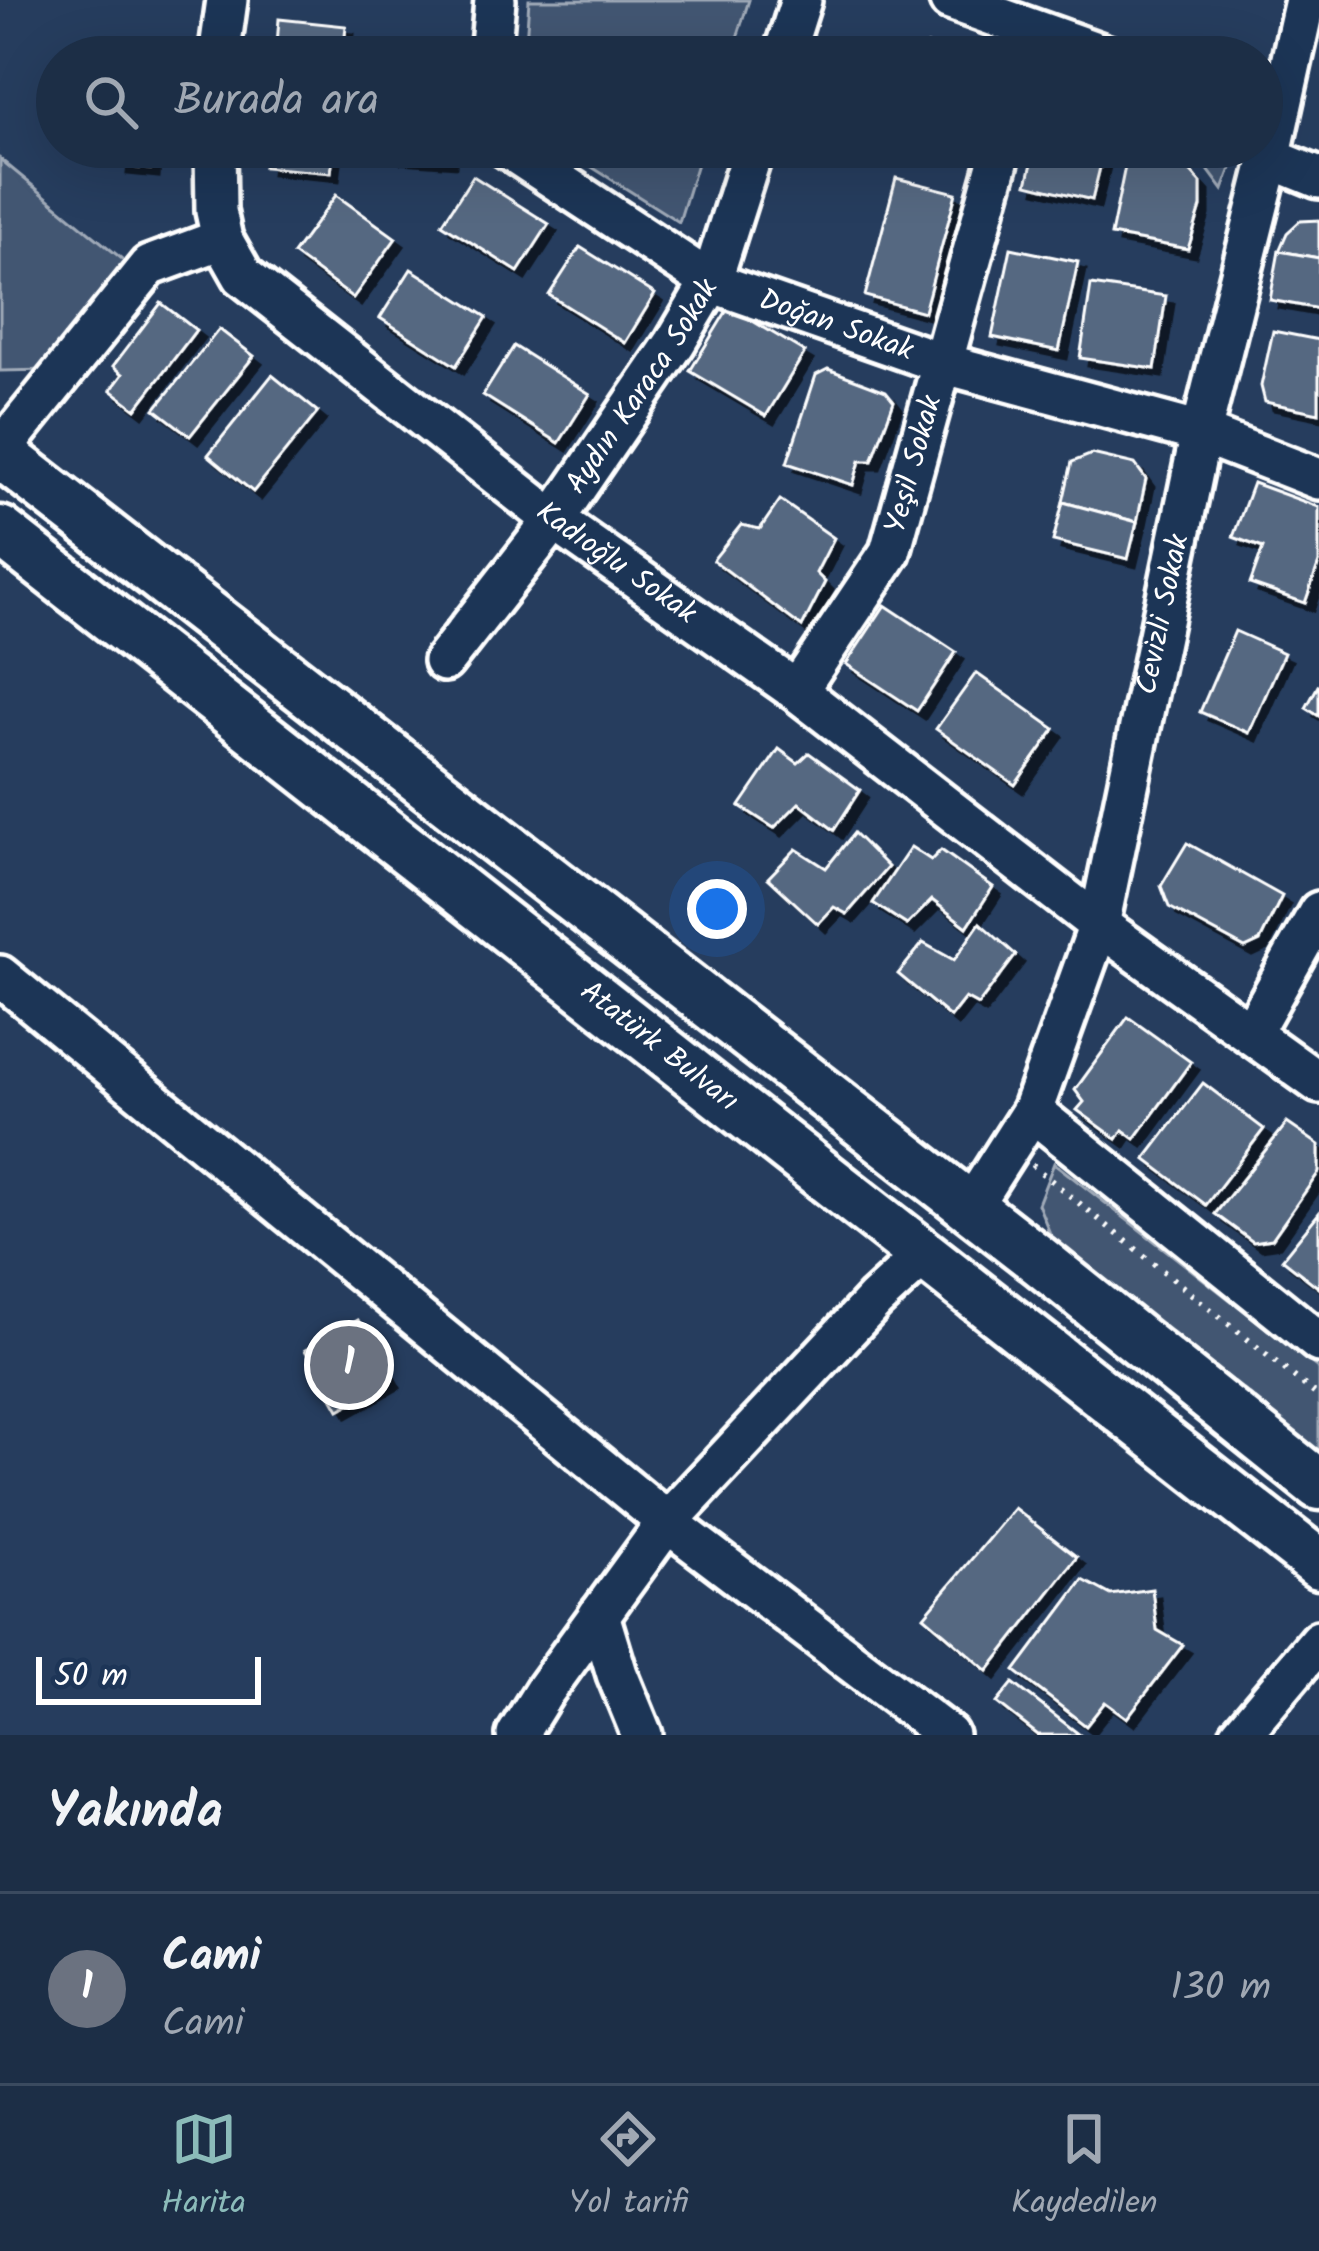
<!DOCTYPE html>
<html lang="tr">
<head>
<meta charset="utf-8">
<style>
  :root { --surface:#1c2e46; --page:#25364d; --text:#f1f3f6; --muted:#a0a8b3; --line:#3a4a5f; --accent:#8bbbb9 }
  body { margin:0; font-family:Kalam,sans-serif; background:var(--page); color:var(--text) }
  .scale { position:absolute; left:36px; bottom:30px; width:225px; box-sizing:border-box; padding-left:12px; border:6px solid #fff; border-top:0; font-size:33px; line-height:42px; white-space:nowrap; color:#fff; -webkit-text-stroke:9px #1d3557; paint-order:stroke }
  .you { position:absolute; left:717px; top:909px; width:42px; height:42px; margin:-30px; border:9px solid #fff; border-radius:50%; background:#1a73e8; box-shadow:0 0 0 18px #1a73e833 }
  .badge { display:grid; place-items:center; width:78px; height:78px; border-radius:50%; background:var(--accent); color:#fff; font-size:39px; font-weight:700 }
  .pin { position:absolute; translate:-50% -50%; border:6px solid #fff; box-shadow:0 3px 12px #0006 }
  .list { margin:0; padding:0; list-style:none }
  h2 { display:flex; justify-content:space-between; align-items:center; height:156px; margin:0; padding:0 48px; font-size:51px }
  h2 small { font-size:39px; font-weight:400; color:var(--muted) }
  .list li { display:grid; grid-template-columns:78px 1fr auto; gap:36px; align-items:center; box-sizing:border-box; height:192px; padding:0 48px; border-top:3px solid var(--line) }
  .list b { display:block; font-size:45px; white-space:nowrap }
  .list p { margin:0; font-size:39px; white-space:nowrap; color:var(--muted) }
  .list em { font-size:39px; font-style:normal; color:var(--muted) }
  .icon { flex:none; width:66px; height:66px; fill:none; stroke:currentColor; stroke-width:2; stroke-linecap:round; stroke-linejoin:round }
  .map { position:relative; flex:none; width:1319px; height:1735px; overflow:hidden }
  .search { position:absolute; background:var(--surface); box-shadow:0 12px 48px #0002; left:36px; right:36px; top:36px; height:132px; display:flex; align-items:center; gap:30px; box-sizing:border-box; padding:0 42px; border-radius:66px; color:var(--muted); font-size:45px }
  .sheet { height:348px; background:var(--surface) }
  nav { display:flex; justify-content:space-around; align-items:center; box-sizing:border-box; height:168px; border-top:3px solid var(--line); background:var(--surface); font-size:33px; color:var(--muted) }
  nav a { display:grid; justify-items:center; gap:6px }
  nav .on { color:var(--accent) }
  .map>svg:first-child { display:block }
  .green { fill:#425672; stroke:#a0aab8; stroke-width:3 }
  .building { fill:#556781; stroke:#fff; stroke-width:3; filter:url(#shadow) }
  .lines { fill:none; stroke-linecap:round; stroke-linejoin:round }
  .minor-casing { stroke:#fff; stroke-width:48 }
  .major-casing { stroke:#fff; stroke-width:57 }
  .path { stroke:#fff; stroke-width:6; stroke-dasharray:3 9; stroke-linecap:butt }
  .minor { stroke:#1d3557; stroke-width:39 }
  .major { stroke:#1d3557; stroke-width:48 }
  .labels { text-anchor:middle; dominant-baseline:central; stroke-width:9; stroke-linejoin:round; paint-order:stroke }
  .street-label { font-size:30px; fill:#fff; stroke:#1d3557 }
</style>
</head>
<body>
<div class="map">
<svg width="1319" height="1735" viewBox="0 0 1319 1735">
  <defs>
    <filter id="shadow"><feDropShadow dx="8" dy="8" stdDeviation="0" flood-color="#0009"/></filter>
  </defs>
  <rect width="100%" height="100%" fill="#263d5e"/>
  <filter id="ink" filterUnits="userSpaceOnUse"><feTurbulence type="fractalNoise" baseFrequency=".00833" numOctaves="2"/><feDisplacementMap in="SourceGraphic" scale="24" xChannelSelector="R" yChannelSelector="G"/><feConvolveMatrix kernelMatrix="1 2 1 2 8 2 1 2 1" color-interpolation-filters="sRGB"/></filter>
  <g filter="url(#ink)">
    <g class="green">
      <polygon points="529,0 749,0 731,57 525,57"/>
      <polygon points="560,147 702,147 679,222"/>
      <polygon points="1191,147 1239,147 1223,190"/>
      <polygon points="0,159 127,263 49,370 0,371"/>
      <polygon points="1054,1163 1319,1369 1319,1454 1051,1236 1038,1204"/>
    </g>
    <g class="building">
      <polygon points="279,19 346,26 343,57 276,57"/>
      <polygon points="400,44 462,46 461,57 401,57"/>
      <polygon points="69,45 161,53 161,57 68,57"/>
      <polygon points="928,45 969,57 925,57"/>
      <polygon points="105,147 153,147 151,169 119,166 120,157 105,156"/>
      <polygon points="266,147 334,147 331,173 264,167"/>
      <polygon points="392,147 449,147 448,159 393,155"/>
      <polygon points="1036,147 1105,147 1092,200 1027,184"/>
      <polygon points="1129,147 1173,152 1201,183 1201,207 1188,249 1111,235"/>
      <polygon points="473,176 549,224 518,272 442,224"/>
      <polygon points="896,178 956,193 924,312 865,296"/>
      <polygon points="336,195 396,238 353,298 293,254"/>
      <polygon points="1319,220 1319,258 1279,251 1287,233 1300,221"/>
      <polygon points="580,247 655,294 625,343 549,295"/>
      <polygon points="1011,248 1078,262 1059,351 992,337"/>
      <polygon points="1279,251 1319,258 1319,309 1270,300"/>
      <polygon points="411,269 487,317 456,366 380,318"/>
      <polygon points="1091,285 1166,296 1155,369 1080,358"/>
      <polygon points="161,303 196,330 136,409 111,390 123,374 113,366"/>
      <polygon points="729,307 805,352 766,416 690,371"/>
      <polygon points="219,329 254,356 190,436 155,409"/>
      <polygon points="1273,331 1319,340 1319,413 1265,402 1261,386"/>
      <polygon points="514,346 590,394 559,443 483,395"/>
      <polygon points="828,369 886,391 894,401 872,461 860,461 853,485 787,463 816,375"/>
      <polygon points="272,375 318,412 253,492 208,455"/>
      <polygon points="1092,454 1135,464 1146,479 1137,522 1063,502 1072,462"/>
      <polygon points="1253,483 1319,507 1319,563 1305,603 1250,584 1263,548 1233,537"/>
      <polygon points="780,500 834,538 816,573 825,582 802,627 713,560 741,525 760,529"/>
      <polygon points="1063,502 1137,522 1128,559 1053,541"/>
      <polygon points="885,605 956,652 917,711 846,664"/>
      <polygon points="1235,631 1284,653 1249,733 1200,712"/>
      <polygon points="976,673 1055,729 1015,785 936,729"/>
      <polygon points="1319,684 1319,716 1306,708"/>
      <polygon points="779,749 798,763 809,753 860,790 834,830 799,803 774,828 740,806"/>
      <polygon points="854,833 888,867 847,914 834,907 818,924 768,878 796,849 826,868"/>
      <polygon points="1187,843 1282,896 1260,941 1245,948 1169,907 1161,886"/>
      <polygon points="911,847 931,860 941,850 993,887 967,927 932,900 907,925 873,903"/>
      <polygon points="980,923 1016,955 978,1005 965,998 950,1017 898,974 923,943 954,960"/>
      <polygon points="1128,1017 1191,1062 1135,1139 1123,1130 1117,1139 1077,1110 1084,1102 1075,1090"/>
      <polygon points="1203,1083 1264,1129 1206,1205 1145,1159"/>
      <polygon points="1287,1123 1319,1145 1319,1172 1272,1239 1253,1242 1215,1214"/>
      <polygon points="1319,1213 1319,1288 1282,1259"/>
      <polygon points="358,1320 392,1380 339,1410 305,1350"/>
      <polygon points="1014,1508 1077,1557 988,1671 924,1616"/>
      <polygon points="1083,1580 1111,1595 1152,1589 1157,1630 1183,1645 1127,1718 1105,1702 1086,1726 1015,1671"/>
      <polygon points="1013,1683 1080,1735 1038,1735 997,1703"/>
    </g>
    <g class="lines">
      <g class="minor-casing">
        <g id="minor">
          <polyline points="950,0 1110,57"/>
          <polyline points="219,57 227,0"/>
          <polyline points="490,57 495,0"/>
          <polyline points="783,57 801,0"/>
          <path id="s1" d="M 215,147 L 216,211 L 222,239 L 243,276 L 554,520 L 797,691 L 1099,925 L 1319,1083"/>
          <path id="s2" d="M 506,147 L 711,282 L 942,363 L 1201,433 L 1319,479"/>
          <polyline points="1270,158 1319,178"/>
          <polyline points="0,451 149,266 222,239"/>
          <path id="s3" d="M 444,661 L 554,520 L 675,343 L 711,282 L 754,147"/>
          <path id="s4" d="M 797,691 L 890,552 L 1002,147"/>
          <polyline points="0,976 667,1522 948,1735"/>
          <polyline points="1251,1033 1319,912"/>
          <polyline points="1032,1111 1319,1342"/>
          <path id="s5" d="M 970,1208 L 1032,1111 L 1099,925 L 1201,433 L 1270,158 L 1305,0"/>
          <polyline points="599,1615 617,1674 642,1735"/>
          <polyline points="517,1735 545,1690 667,1522 875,1300 925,1254"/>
          <polyline points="1240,1735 1319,1641"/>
        </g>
      </g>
      <g class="major-casing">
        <g id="major">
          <polyline points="0,453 1041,1262 1319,1485"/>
          <path id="s6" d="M 0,531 L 1319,1564"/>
        </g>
      </g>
      <polyline class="path" points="1032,1165 1319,1397"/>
      <use href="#minor" class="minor"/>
      <use href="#major" class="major"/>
    </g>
  </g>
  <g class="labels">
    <g class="street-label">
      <text stroke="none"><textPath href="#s2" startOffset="378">Doğan Sokak</textPath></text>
      <text stroke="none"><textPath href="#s3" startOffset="339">Aydın Karaca Sokak</textPath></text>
      <text stroke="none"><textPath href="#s4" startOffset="258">Yeşil Sokak</textPath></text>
      <text stroke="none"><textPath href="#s1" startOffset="606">Kadıoğlu Sokak</textPath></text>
      <text stroke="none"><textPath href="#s5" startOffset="630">Cevizli Sokak</textPath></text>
      <text stroke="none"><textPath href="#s6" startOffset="837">Atatürk Bulvarı</textPath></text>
    </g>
  </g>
</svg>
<div class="scale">50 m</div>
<div class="you"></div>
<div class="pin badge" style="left:349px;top:1365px;background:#6b7280">1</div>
<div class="search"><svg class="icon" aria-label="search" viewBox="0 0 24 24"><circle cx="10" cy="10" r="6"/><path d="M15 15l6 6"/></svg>Burada ara</div>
</div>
<section class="sheet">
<h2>Yakında<small></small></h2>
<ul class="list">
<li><span class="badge" style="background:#6b7280">1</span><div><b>Cami</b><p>Cami</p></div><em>130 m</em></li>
</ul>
</section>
<nav>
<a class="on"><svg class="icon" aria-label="map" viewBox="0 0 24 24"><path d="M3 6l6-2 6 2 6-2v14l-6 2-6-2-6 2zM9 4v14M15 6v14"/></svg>Harita</a>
<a><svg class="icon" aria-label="directions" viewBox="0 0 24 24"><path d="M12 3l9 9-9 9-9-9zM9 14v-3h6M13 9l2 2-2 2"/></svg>Yol tarifi</a>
<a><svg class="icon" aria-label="saved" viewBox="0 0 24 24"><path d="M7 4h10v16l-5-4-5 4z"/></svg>Kaydedilen</a>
</nav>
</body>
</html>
